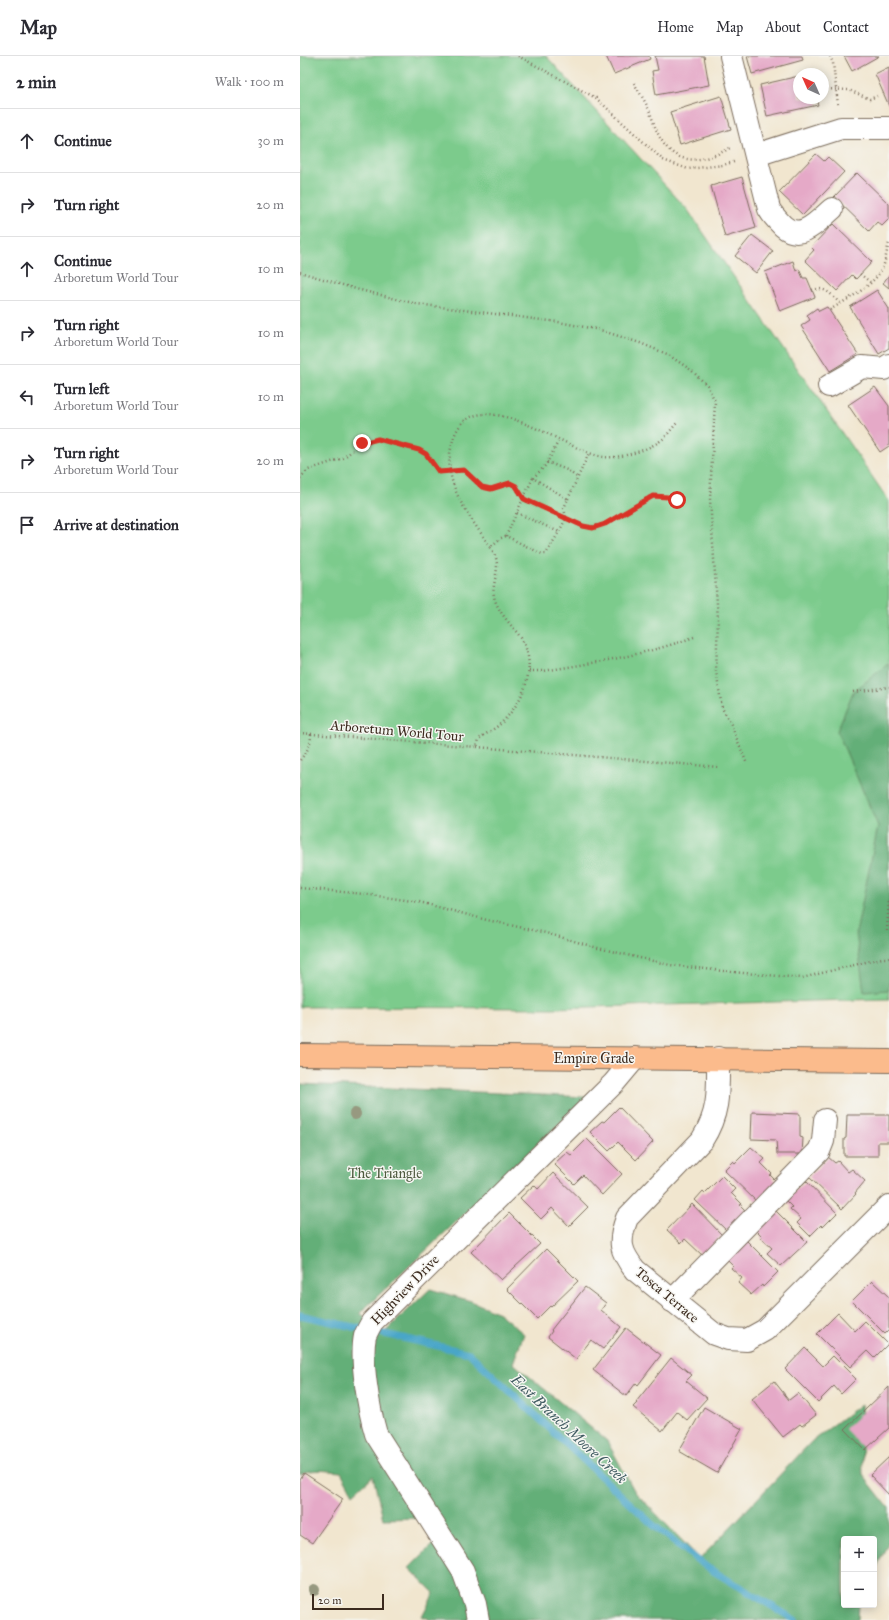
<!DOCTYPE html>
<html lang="en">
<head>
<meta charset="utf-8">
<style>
  :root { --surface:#fff; --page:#f7f7f7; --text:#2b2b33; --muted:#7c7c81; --line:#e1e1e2 }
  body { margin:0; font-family:"IM FELL Great Primer",serif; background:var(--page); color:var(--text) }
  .controls { position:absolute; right:12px; bottom:12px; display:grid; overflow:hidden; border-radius:4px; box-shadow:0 2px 10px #0003 }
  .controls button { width:36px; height:36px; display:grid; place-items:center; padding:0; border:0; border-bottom:1px solid var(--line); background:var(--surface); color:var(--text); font:20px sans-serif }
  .compass { position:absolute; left:493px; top:12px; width:36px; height:36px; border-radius:50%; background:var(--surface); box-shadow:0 2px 10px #0003; rotate:315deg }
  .scale { position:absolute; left:12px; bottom:10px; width:72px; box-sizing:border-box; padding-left:4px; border:2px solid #3b2a1e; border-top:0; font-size:11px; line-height:14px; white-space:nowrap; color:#3b2a1e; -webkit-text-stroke:3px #f6f6f2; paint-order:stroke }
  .stop { position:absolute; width:12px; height:12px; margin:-9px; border:3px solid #d93025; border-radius:50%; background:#fff }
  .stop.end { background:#d93025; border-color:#fff; box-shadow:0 1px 4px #0008 }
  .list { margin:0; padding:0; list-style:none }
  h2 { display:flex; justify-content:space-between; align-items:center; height:52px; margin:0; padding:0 16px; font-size:17px }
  h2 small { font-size:13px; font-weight:400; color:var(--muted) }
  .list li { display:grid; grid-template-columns:26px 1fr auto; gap:12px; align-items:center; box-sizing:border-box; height:64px; padding:0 16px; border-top:1px solid var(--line) }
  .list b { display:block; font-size:15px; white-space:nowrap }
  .list p { margin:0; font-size:13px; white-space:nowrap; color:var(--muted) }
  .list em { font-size:13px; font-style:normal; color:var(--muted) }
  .icon { flex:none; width:22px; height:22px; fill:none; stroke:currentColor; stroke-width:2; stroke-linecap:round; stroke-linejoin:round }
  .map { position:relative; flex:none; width:589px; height:1564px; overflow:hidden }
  header { display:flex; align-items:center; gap:24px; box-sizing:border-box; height:56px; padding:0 20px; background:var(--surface); border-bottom:1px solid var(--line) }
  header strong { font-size:19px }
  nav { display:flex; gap:22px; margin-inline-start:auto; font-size:14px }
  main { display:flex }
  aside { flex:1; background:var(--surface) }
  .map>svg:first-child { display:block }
  .green { fill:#7bcb8c; stroke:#5b7a55 }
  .forest { fill:#64af78; stroke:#506c4b }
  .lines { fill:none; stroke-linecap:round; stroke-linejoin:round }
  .stream { stroke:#49a6c8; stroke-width:7 }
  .building { fill:#e5a9c7 }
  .minor-casing { stroke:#7b6c5c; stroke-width:24 }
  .major-casing { stroke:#7b6c5c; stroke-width:24 }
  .path { stroke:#7b6c5c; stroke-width:2.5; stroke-dasharray:1 3; stroke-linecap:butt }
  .minor { stroke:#fff; stroke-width:22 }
  .major { stroke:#fbbb8c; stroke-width:22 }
  .tree { fill:#979980 }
  .route { stroke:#d93025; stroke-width:5 }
  .labels { text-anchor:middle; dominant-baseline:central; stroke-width:3; stroke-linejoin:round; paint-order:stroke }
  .street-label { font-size:14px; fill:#3b2a1e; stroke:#f6f6f2 }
  .park-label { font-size:14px; fill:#4e5a3f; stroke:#f6f6f2 }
  .water-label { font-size:15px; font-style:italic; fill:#415c62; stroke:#f6f6f2 }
</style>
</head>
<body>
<header>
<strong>Map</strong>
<nav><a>Home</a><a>Map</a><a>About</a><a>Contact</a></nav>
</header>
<main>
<aside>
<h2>2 min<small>Walk · 100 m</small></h2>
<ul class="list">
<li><svg class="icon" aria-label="ahead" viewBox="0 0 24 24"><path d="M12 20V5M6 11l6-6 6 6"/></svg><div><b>Continue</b></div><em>30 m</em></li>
<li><svg class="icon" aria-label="right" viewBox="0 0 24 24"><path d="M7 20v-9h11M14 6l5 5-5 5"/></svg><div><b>Turn right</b></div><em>20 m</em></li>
<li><svg class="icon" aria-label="ahead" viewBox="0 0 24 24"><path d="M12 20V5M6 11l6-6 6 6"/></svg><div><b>Continue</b><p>Arboretum World Tour</p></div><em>10 m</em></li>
<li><svg class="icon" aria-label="right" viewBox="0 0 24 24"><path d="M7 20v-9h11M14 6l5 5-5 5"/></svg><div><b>Turn right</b><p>Arboretum World Tour</p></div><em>10 m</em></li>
<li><svg class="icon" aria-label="left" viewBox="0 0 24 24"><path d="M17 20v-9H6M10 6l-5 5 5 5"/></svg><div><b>Turn left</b><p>Arboretum World Tour</p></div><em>10 m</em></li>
<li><svg class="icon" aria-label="right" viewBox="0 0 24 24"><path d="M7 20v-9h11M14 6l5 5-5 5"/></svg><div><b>Turn right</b><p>Arboretum World Tour</p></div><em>20 m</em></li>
<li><svg class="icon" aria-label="arrive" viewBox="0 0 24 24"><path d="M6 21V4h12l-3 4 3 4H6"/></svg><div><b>Arrive at destination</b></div></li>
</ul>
</aside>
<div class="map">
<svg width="589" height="1564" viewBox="0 0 589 1564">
  <rect width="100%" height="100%" fill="#f6f6f2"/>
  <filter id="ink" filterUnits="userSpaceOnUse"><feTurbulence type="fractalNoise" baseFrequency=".025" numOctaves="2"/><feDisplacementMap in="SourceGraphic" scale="8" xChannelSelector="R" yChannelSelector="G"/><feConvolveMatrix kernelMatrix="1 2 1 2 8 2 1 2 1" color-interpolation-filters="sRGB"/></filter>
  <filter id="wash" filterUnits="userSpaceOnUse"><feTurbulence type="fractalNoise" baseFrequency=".012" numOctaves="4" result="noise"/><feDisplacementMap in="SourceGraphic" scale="16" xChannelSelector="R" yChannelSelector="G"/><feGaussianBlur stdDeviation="0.9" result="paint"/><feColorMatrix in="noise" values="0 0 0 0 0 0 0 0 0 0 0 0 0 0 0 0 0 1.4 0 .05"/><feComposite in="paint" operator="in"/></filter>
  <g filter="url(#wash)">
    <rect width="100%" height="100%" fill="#f1e6cf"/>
    <polygon class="green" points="0,0 246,0 387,153 589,445 589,943 252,952 0,951"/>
    <g class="forest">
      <polygon points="589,607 589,934 564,936 556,877 578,770 537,675 553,636"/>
      <path d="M 0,1028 L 288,1041 L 60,1257 L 85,1276 L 130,1233 L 171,1245 L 199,1257 L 224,1278 L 213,1307 L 307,1385 L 335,1436 L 400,1503 L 512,1385 L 561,1348 L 563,1419 L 589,1452 L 589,1485 L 574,1517 L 574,1483 L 544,1483 L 544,1549 L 559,1549 L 558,1564 L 131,1564 L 122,1560 L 134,1537 L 109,1512 L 133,1488 L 126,1462 L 83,1463 L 73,1420 L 53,1438 L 41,1416 C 27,1415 13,1412 0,1418 Z"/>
    </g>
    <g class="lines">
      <polyline class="stream" points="0,1259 169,1297 352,1468 408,1512 495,1564"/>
    </g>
    <g id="blocks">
      <g class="building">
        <polygon points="306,0 349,0 350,3 314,18"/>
        <polygon points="355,0 404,0 409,29 356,39 352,15 358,14"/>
        <polygon points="447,0 502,0 503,4 452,18"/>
        <polygon points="544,0 579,0 552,15"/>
        <polygon points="589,11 589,50 575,18"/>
        <polygon points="499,20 499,42 516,42 518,49 467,60 460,29"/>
        <polygon points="421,40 431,73 380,89 370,56"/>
        <polygon points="516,98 524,105 528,101 544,116 503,159 479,136"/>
        <polygon points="557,117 589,148 589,163 582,170 577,166 569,175 534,141"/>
        <polygon points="442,121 456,172 425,181 411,130"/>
        <polygon points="533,168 572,206 556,223 552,219 537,235 505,204 514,194 511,191"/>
        <polygon points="452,179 473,195 456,217 435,200"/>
        <polygon points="493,205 496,215 499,213 503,222 507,222 515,241 480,255 465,216"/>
        <polygon points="589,219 589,232 583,227"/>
        <polygon points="577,234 589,253 589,292 579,298 550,251"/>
        <polygon points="527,251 558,298 530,315 501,270 510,264 507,259 517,252 519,255"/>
        <polygon points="575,331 589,350 589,390 580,396 548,349"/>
        <polygon points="319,1051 353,1086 336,1104 318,1086 309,1095 290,1076 302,1065 304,1066"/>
        <polygon points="452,1056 500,1058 500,1081 503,1082 502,1098 477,1098 476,1084 451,1083"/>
        <polygon points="547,1059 589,1059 589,1086 578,1086 578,1100 544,1100 544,1083 546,1082"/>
        <polygon points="287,1083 322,1118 302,1139 283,1119 274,1128 254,1108 267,1096 271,1099"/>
        <polygon points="451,1091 465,1103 461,1107 472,1118 470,1119 477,1126 457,1146 424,1114 433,1105 435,1107"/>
        <polygon points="528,1101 535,1107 538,1105 548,1116 552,1113 565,1125 555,1137 556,1138 542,1153 509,1121"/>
        <polygon points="253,1117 288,1151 269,1170 252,1152 241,1163 220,1142 234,1129 238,1133"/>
        <polygon points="422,1120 435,1133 431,1137 442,1148 440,1149 447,1156 427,1175 395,1144 403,1135 405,1137"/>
        <polygon points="506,1125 537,1157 523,1171 521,1169 510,1180 497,1167 501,1163 490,1153 492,1151 485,1144"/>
        <polygon points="392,1148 422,1179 403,1200 385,1183 381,1187 367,1174"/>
        <polygon points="476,1155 507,1186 481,1210 467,1197 472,1192 461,1182 462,1180 456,1174"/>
        <polygon points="209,1157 240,1188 201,1224 171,1196"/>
        <polygon points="446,1184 478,1216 463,1231 462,1229 451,1239 438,1227 442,1222 431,1212 433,1210 426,1203"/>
        <polygon points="246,1193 278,1225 251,1251 250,1250 237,1263 207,1233"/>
        <polygon points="572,1225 589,1241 589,1274 585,1278 552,1245"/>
        <polygon points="285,1231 306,1247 301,1254 321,1271 303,1293 291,1284 276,1303 248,1281 252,1275 251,1274"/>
        <polygon points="538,1257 555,1275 565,1265 588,1288 574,1302 567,1295 550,1311 517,1278"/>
        <polygon points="326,1272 361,1299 338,1329 336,1327 326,1340 293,1314"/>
        <polygon points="505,1292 523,1310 533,1300 556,1323 541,1338 534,1330 518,1346 485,1313"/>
        <polygon points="371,1302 392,1319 386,1325 407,1342 387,1364 377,1356 362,1375 333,1351 337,1347 336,1346"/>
        <polygon points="474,1325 489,1344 498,1337 516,1359 502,1370 500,1368 483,1381 452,1343"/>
        <polygon points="589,1331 589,1372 565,1394 545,1373"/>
        <polygon points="404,1351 442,1373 417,1417 379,1395"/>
        <polygon points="589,1401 589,1439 570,1419"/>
        <polygon points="4,1417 43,1443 12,1487 0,1479 0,1423"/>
      </g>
    </g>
  </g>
  <g filter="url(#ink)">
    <use href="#blocks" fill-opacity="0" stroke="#7b6c5c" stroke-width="1"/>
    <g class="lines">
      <g class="minor-casing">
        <g id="minor">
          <path d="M 431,0 L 469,153 C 473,160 477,164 483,170 C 501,186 518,165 532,153"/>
          <polyline points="456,99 541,72 589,72"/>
          <polyline points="529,330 562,311 584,313 589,309"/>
          <path d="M 418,1002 C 418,1034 420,1056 402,1084 L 327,1162 C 318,1186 320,1195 335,1214 L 414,1278 L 428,1283 L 447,1284 L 465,1274 L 589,1150"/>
          <polyline points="372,1245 519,1095 523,1085 525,1064"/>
          <path d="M 178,1564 L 175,1548 L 163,1515 L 76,1378 C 69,1354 60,1304 65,1280 C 67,1275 70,1270 72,1266 L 314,1027 L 335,1002"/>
        </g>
      </g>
      <g class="major-casing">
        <path id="major" d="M 0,999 C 196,1002 393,1002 589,1005"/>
      </g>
      <g class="path">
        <polyline points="218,0 296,42 363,104 388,113 423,109 434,106"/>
        <polyline points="530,0 533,7 538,49"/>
        <path d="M 334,27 C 339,36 345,45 349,54 C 353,64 356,76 362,85 C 379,112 406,105 430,92"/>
        <polyline points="523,33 549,34 570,43 577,40"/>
        <polyline points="0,216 56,233 117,248 258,266 300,274 340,287 367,298 391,314 407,329 415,345 410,443 418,563 416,615 422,652 430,666 447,708"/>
        <polyline points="560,218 570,226"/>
        <path d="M 512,234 C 526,230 531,239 540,247"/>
        <path d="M 530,254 C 547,243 577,229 584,208 C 586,201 587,194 589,187"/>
        <polyline points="247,406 267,414 278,422"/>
        <path d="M 0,422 L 8,414 L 43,402 L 62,387 L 78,383 L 119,394 L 126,398 L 139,416 L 164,414 L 181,431 L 191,433 L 210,427 L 215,430 L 223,443 L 233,422 L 268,443 L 264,452 L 266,462 L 259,476 L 246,498 L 242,498 L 206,480 L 201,482 L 190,491 C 192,494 195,498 196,502 C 200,516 190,530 195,544 C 200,559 212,569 221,582 C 239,611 223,648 199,669 C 193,674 185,678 179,683 L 177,691 L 0,677"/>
        <polyline points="233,422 246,409 259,384"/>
        <polyline points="268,443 289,397"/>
        <polyline points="217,457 259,476"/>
        <path d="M 206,480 L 223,443 L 283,470 C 304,473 319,460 336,449 C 341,446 347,441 352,440 C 360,438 370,442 377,444"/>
        <path d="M 190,491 C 168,456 138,426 154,381 C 175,321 268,397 304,401 C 321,403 352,393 364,382 C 369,377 373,371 378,366"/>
        <path d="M 229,615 L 243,615 C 294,607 345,599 394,581"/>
        <polyline points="553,636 589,631"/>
        <polyline points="177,691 419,711"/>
        <path d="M 0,704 C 7,696 11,689 11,678"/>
        <polyline points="0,832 64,838 119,846 187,864 246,877 298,892 370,909 432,916 502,922 582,902 589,902"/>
        <polyline points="587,875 589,843"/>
      </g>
      <use href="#minor" class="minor"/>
      <use href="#major" class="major"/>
    </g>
    <g class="tree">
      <circle cx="55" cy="1058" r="6"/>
      <circle cx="14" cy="1534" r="6"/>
    </g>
  </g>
  <g class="lines" filter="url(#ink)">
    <polyline class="route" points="62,387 78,383 119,394 126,398 139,416 164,414 182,431 191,433 210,427 216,430 224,443 283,470 293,472 305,468 353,440 368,441 377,444"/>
  </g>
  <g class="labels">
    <g class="street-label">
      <text transform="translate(97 675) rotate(5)">Arboretum World Tour</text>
      <text x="294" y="1002">Empire Grade</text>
      <text transform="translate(105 1234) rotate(-46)">Highview Drive</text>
      <text transform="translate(367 1239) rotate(40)">Tosca Terrace</text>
    </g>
    <g class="park-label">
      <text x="85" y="1117">The Triangle</text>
    </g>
    <g class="water-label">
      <text transform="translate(269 1373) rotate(43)">East Branch Moore Creek</text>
    </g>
  </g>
</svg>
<div class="controls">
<button>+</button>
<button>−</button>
</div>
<svg class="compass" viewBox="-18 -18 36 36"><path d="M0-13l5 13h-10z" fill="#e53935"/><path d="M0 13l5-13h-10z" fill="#7c7c81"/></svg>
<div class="scale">20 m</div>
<div class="stop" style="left:377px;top:444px"></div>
<div class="stop end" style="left:62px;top:387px"></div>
</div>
</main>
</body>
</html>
